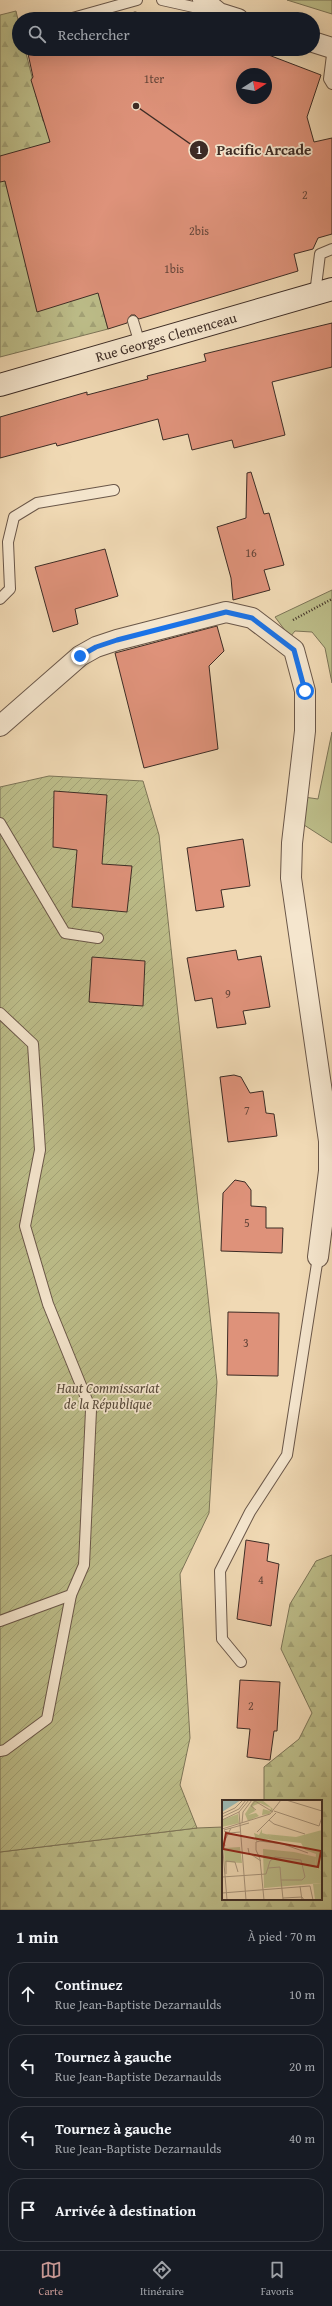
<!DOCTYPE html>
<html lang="fr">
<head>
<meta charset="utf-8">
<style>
  :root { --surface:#171b24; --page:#20242c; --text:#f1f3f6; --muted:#9ea1a6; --line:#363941; --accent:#c59692 }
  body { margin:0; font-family:"Gentium Book Plus",serif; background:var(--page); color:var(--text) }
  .compass { position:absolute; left:236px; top:68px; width:36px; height:36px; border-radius:50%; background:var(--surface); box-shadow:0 4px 16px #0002; rotate:79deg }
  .stop { position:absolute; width:12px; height:12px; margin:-9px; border:3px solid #1a73e8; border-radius:50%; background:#fff }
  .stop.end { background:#1a73e8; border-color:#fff; box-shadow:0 1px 4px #0008 }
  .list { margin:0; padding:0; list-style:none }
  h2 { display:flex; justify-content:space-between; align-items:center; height:52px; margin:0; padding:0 16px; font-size:17px }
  h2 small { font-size:13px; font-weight:400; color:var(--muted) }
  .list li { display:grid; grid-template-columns:26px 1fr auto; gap:12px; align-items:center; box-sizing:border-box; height:64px; margin:0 8px 8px; padding:0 8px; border:1px solid var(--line); border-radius:16px }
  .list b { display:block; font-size:15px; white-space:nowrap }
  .list p { margin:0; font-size:13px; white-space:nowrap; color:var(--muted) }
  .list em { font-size:13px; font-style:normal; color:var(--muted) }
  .icon { flex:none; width:22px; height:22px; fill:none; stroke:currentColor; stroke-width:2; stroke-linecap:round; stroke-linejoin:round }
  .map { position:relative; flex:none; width:332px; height:1910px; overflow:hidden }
  .search { position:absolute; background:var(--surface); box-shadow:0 4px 16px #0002; left:12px; right:12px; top:12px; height:44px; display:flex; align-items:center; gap:10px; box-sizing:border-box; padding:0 14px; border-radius:22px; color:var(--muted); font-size:15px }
  .sheet { height:340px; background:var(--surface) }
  nav { display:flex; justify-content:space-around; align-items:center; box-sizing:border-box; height:56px; border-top:1px solid var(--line); background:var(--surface); font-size:11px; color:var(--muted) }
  nav a { display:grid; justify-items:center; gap:2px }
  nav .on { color:var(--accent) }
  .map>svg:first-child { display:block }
  .green { fill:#bdbe8a; stroke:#7d7558 }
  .forest { fill:url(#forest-firs); stroke:#7d7558 }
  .garden { fill:url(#garden-furrows); stroke:#7d7558 }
  .building { fill:#de927a; stroke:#3d2c25; fill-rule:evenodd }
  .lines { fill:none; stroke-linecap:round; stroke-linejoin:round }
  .lane-casing { stroke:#6a5749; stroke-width:12 }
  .street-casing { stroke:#6a5749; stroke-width:22 }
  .secondary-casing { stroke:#3d2c25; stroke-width:24 }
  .path { stroke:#3d2c25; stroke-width:2.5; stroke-dasharray:1 2; stroke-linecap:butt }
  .lane { stroke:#f5e6ce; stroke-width:10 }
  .street { stroke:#f5e6ce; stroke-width:20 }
  .secondary { stroke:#f5e6ce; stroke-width:22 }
  .route { stroke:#1a73e8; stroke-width:5 }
  .labels { text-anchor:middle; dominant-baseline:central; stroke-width:3.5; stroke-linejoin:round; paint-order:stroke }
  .number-label { font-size:12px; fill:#65463a }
  .street-label { font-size:14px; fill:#3d2c25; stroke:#f5e6ce }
  .park-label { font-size:14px; font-style:italic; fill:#574939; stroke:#f5e6ce }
  .inset-road { fill:none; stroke:#a8947b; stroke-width:1 }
  .view { fill:#8f2418; fill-opacity:0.15; stroke:#8f2418; stroke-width:2 }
  .inset-edge { fill:none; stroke:#3d2c25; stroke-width:2 }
  .leader { fill:none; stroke:#3d2c25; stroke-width:1.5 }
  .callout-dot { fill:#3d2c25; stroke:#f5e6ce; stroke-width:1.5 }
  .mark-label { font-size:12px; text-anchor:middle; font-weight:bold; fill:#fff }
  .callout-label { font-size:15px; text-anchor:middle; font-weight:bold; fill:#3d2c25; stroke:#f5e6ce; stroke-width:3.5; stroke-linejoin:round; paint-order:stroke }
</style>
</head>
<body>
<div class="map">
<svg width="332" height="1910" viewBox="0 0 332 1910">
  <defs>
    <pattern id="forest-firs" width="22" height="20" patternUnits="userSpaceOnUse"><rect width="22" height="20" fill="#bdbe8a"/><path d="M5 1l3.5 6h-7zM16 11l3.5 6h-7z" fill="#a3a377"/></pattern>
    <pattern id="garden-furrows" width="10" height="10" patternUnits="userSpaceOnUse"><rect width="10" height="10" fill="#bdbe8a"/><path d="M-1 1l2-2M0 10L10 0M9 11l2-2" fill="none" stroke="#a3a377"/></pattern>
  </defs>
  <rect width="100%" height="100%" fill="#f0d9b4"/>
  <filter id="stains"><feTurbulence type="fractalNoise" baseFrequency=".005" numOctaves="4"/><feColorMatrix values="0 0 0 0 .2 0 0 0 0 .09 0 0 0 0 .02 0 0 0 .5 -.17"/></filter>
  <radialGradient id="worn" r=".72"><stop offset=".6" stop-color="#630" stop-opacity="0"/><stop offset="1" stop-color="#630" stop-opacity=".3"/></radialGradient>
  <g class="green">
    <polygon points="287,0 332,0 332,14"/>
    <polygon points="332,590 332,683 325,648 312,632 295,631 290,637 275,617"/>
    <polygon points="332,732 332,843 301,823 304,797 318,799"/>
  </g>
  <g class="forest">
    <polygon points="16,11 19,24 19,49 25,49 43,121 57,135 108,329 0,357 0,15"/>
    <polygon points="332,1555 332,1910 0,1910 0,1852 197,1828 223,1827 223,1899 321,1899 321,1801 264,1801 264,1767 299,1739 312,1713 281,1649 290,1604 316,1561"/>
  </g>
  <polygon class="garden" points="49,776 143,781 159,835 217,1382 209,1513 180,1574 190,1738 180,1785 197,1828 0,1852 0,787"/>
  <g class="building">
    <polygon points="135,12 166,19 108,19"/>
    <path d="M 27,49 L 253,49 L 321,75 L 307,117 L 314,142 L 332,138 L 332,234 L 318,238 L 313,249 L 294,254 L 298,271 L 139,319 L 135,315 L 131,315 L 127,323 L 108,329 L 98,293 L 37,312 L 5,181 L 0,182 L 0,156 L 50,142 L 31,80 L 33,77 ZM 242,74 L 266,74 L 266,98 L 242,98 Z"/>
    <polygon points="332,323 332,367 272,382 285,435 234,448 232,440 192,450 188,434 163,440 158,419 57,446 56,443 0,458 0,417 87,392 87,395 148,379 147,376 206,361 204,354"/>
    <polygon points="251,472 264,514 269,513 284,565 264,570 270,590 233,600 231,578 217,527 246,518 247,473"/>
    <polygon points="105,549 118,596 75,609 78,624 53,632 35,567"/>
    <polygon points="217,626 224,651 209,666 218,749 144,768 115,653"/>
    <polygon points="54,791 107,795 102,864 132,866 127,912 72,907 77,850 53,847"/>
    <polygon points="243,839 250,886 221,890 224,907 196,911 187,848"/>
    <polygon points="236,950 238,960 261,956 270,1007 243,1011 246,1024 217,1028 212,998 195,1001 187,958"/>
    <polygon points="92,957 145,961 143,1006 89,1002"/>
    <polygon points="234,1075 241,1077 250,1093 263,1091 266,1113 274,1114 277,1136 228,1142 220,1077"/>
    <polygon points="235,1180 245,1182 251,1190 251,1206 266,1207 266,1228 283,1228 282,1253 221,1251 223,1193"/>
    <polygon points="228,1312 279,1313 278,1376 227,1375"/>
    <polygon points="246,1540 269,1544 267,1561 279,1564 271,1626 237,1619"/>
    <polygon points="240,1680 280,1682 277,1731 274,1731 270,1760 247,1757 250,1729 237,1728"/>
  </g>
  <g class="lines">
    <g class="lane-casing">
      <g id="lane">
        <polyline points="162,0 207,10"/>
        <polyline points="69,19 137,0"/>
        <polyline points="332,55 329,79 332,84"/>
        <polyline points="315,294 320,254 332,249"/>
        <polyline points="133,321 140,344"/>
        <polyline points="0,599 10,589 8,542 14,517 37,503 114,490"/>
        <polyline points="0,823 65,933 98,938"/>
        <polyline points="0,1013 33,1044 40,1150 25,1226 48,1304 91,1410 84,1565 71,1595 0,1621"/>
        <polyline points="241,1662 222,1639 220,1571 250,1512 287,1455 318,1257"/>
        <polyline points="0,1751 5,1750 47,1719 71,1595"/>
      </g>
    </g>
    <g class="street-casing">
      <g id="street">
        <polyline points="203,0 219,13 238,19"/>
        <polyline points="313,42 332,48"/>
        <polyline points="0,726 80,656 96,647 117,640 226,612 252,618 294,650 305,691 305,731 292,843 291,878 329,1141 329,1171 318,1257"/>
      </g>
    </g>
    <g class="secondary-casing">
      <polyline id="secondary" points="0,385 332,289"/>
    </g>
    <polyline class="path" points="293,620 332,599"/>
    <use href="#lane" class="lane"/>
    <use href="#street" class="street"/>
    <use href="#secondary" class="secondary"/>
  </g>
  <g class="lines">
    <polyline class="route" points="80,656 96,647 117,640 226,612 252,618 294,650 305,691"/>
  </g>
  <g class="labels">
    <g class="number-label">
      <text x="154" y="78">1ter</text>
      <text x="305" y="194">2</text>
      <text x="199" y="230">2bis</text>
      <text x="174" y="268">1bis</text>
      <text x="251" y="552">16</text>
      <text x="228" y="993">9</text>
      <text x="247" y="1110">7</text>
      <text x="247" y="1222">5</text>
      <text x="246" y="1342">3</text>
      <text x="261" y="1579">4</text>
      <text x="251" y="1705">2</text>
    </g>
    <g class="street-label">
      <text transform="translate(166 337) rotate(-16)">Rue Georges Clemenceau</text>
    </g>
    <g class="park-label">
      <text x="108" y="1388">Haut Commissariat<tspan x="108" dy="16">de la République</tspan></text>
    </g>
  </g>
  <g transform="translate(222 1800)">
    <rect width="100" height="100" fill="#f0d9b4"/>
    <path d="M 32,0 L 40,0 L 51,9 L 47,14 L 40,15 L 41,9 L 48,11 L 49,8 L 38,3 L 31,6 L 33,11 L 26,15 L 34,13 L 37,16 L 26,21 L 23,14 ZM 16,14 L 17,23 L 0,27 L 0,20 ZM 40,29 L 40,33 L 50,36 L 43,39 L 46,40 L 45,42 L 38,39 L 34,41 L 32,33 L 37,35 ZM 100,83 L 100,100 L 93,100 L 91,84 Z" fill="#bdbe8a"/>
    <path d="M 100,30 L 100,71 L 93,67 L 94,54 L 83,50 L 79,43 L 43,39 L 49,36 L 44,34 L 74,37 ZM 18,47 L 20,63 L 4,62 L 3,68 L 2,48 Z" fill="#bdbe8a"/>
    <path d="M 41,49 L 72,52 L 94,57 L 93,67 L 100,71 L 100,83 L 42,88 Z" fill="#bdbe8a"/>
    <path d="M 0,0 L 19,0 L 0,12 Z" fill="#9bb9b4"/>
    <path class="inset-road" d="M 64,0 L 100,11M 34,10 L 29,6 L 33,1 L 51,12M 52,11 L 97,26 L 100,17M 17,12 L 24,100M 0,14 L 13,8 L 21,0M 0,17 L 17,9 L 24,0M 0,20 L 17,12 L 27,0M 47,20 L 52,24 L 83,34M 20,23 L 21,12 L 30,0M 0,29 L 48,14 L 59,0M 2,30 L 27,23M 2,31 L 8,33 L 18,32M 35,32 L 54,13M 0,39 L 5,100M 3,46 L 2,42 L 9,28M 26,48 L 27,53 L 39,61M 4,74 L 4,61 L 13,62 L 16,72M 0,77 L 44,74 L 48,61 L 53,57 L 79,60 L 83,77 L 80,80 L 59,80 L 58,67 L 46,68M 59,80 L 61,99M 78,86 L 80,100M 0,93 L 88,86 L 91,100M 61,98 L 80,97 L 82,100M 42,100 L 38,59 L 34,50 L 34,42 L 38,41 L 61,44 L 86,53"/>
    <path class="view" d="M 4,33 L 99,51 L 96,67 L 1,49 Z"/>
    <rect width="100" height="100" class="inset-edge"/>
  </g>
  <path class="leader" d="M136 106L199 150"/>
  <g class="callout-dot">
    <circle cx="136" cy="106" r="4"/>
    <circle cx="199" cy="150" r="10"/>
  </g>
  <g class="mark-label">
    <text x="199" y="154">1</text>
  </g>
  <g class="callout-label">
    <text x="264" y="155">Pacific Arcade</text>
  </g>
  <rect width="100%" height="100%" filter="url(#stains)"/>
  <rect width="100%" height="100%" fill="url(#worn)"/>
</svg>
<svg class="compass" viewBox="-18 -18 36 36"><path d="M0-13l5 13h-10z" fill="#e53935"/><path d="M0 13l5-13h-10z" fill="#9ea1a6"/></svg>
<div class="stop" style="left:305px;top:691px"></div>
<div class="stop end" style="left:80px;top:656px"></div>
<div class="search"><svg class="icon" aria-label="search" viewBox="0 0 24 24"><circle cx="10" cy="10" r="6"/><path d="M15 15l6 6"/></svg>Rechercher</div>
</div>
<section class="sheet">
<h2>1 min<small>À pied · 70 m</small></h2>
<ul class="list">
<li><svg class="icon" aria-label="ahead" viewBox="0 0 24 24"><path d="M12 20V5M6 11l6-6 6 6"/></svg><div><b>Continuez</b><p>Rue Jean-Baptiste Dezarnaulds</p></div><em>10 m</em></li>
<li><svg class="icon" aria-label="left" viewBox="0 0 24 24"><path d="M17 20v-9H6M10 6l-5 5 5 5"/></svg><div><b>Tournez à gauche</b><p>Rue Jean-Baptiste Dezarnaulds</p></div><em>20 m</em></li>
<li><svg class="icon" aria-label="left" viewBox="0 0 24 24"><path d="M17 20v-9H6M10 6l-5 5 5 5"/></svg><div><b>Tournez à gauche</b><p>Rue Jean-Baptiste Dezarnaulds</p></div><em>40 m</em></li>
<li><svg class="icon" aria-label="arrive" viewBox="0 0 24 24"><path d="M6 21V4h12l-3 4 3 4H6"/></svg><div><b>Arrivée à destination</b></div></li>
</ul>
</section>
<nav>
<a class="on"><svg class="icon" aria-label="map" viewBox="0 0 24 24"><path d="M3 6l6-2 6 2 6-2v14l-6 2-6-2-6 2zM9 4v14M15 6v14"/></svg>Carte</a>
<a><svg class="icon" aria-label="directions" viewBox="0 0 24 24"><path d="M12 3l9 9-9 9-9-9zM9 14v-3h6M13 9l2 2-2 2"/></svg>Itinéraire</a>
<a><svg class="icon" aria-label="saved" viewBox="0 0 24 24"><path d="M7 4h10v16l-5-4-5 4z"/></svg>Favoris</a>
</nav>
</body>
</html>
